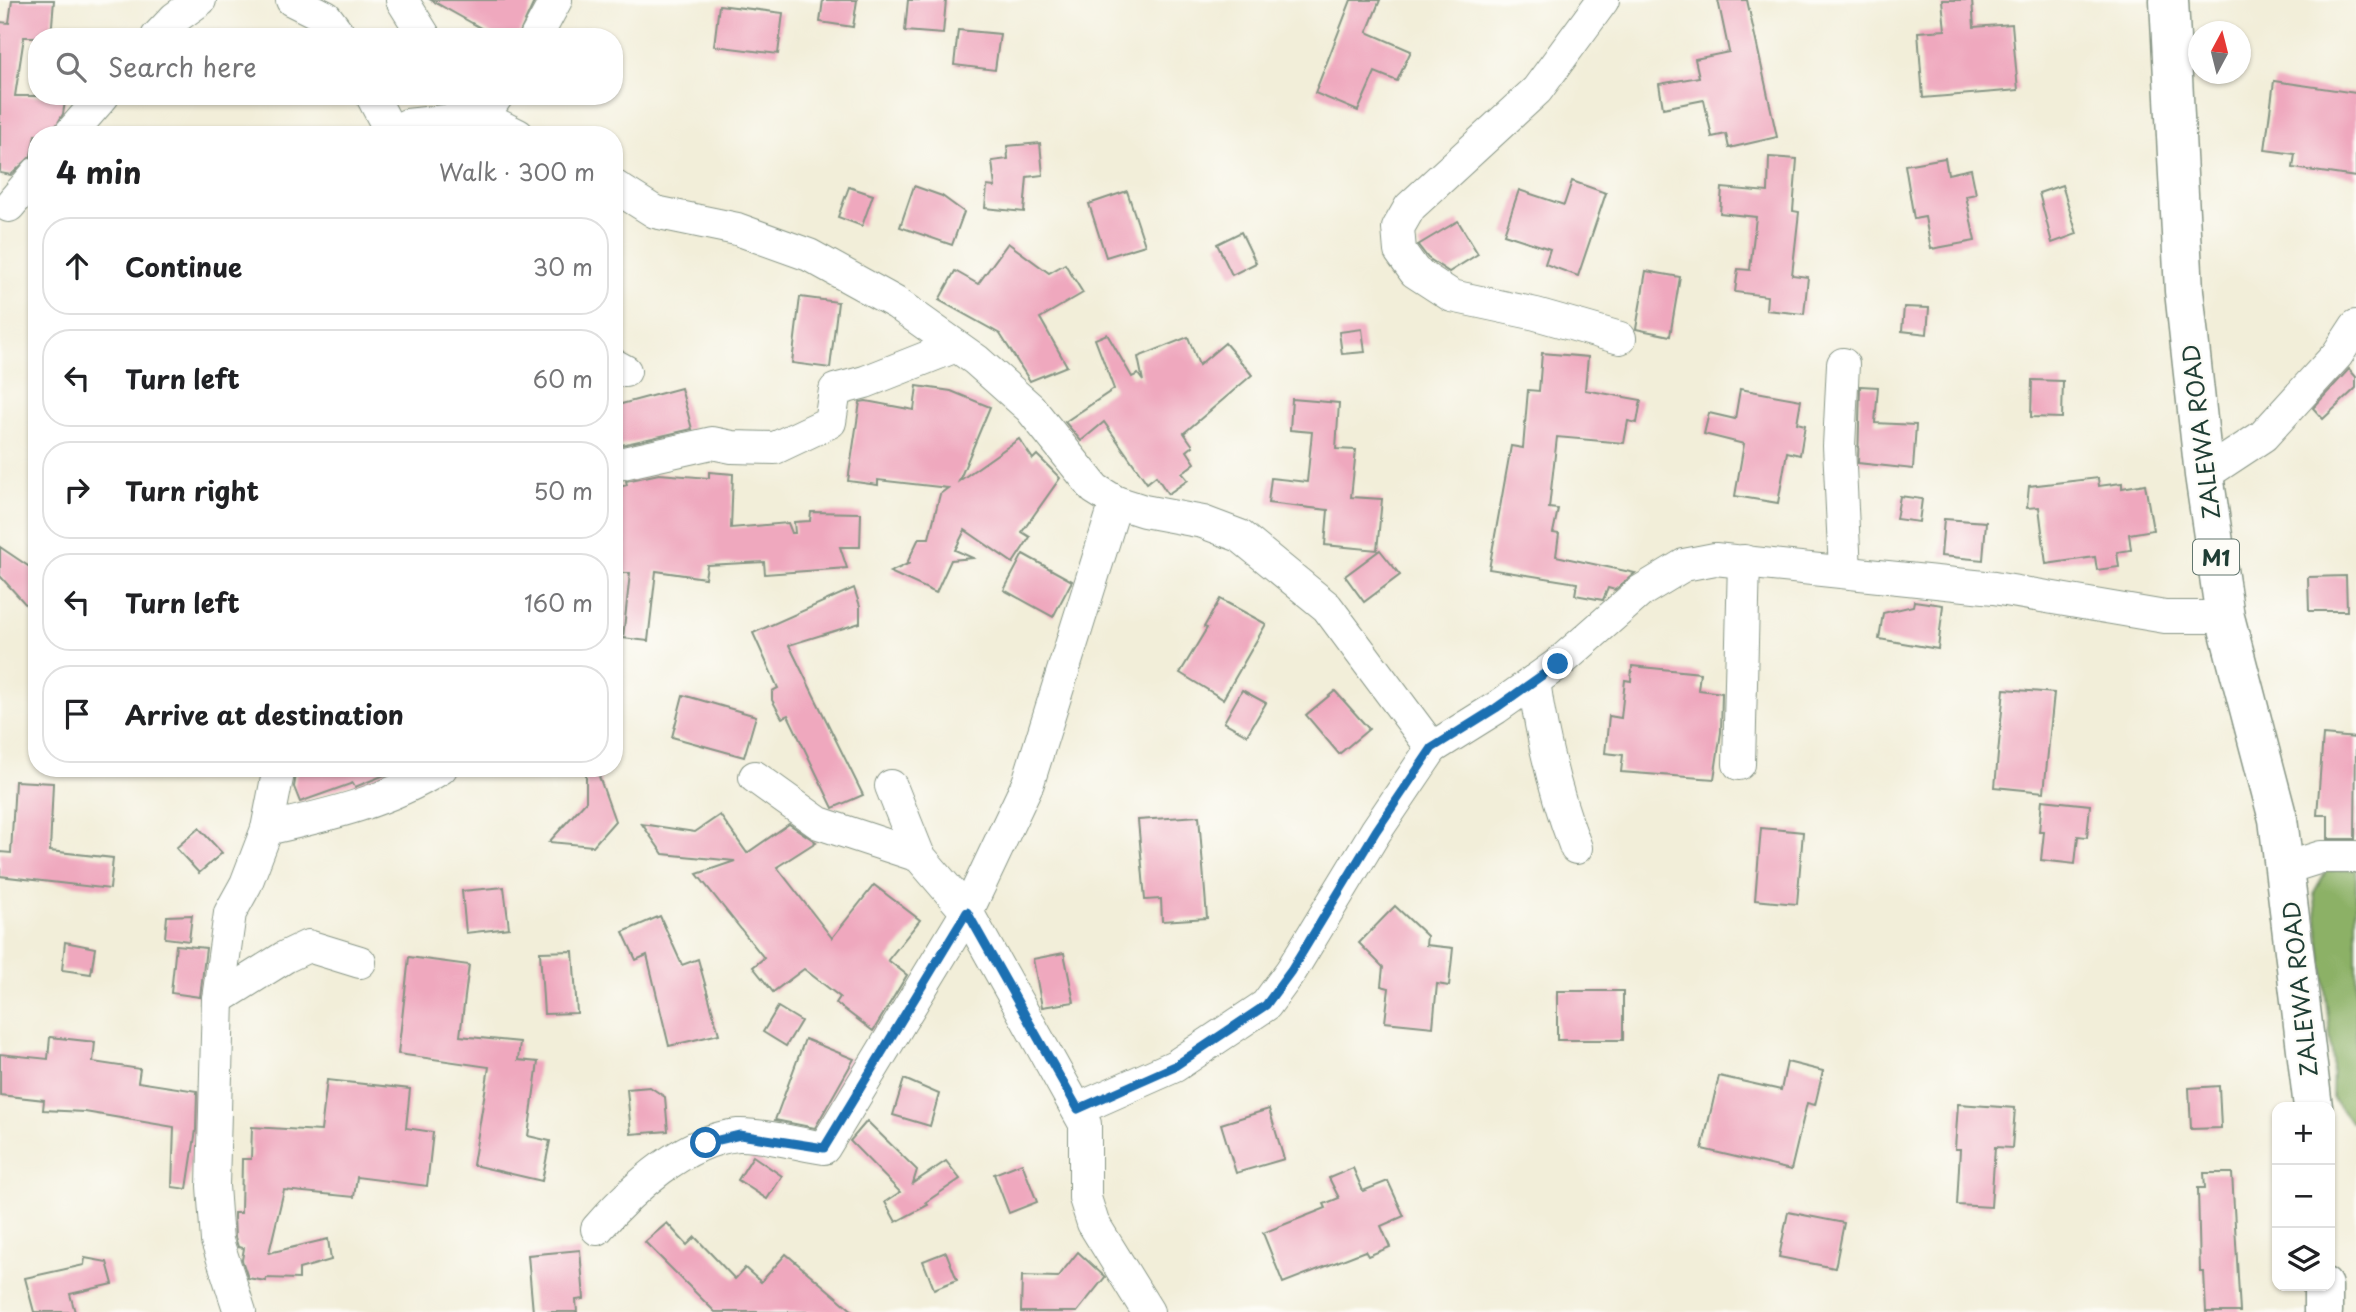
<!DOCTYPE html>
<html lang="en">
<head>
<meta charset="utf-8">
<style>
  :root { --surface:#fff; --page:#f2f2f2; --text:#202124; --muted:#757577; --line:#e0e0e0 }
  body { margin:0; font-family:"Playpen Sans",sans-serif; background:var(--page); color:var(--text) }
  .controls { position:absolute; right:21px; bottom:21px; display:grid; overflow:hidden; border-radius:14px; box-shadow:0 2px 5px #0004 }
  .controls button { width:63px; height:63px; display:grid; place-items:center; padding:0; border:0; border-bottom:2px solid var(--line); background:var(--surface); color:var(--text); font:35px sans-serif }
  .compass { position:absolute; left:2188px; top:21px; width:63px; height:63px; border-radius:50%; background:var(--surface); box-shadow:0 2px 5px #0004; rotate:7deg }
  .stop { position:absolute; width:21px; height:21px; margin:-16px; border:5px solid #1f6fb2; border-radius:50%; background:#fff }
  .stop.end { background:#1f6fb2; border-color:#fff; box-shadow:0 2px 7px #0008 }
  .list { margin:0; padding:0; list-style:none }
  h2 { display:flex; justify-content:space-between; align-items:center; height:91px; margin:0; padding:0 28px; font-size:30px }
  h2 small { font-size:23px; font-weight:400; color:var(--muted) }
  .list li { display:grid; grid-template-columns:46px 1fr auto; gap:21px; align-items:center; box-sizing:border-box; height:98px; margin:0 14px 14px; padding:0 14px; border:2px solid var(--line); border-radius:28px }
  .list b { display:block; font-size:26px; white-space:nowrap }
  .list em { font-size:23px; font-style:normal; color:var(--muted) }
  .icon { flex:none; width:38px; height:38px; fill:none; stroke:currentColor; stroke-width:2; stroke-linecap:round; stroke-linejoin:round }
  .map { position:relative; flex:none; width:2356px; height:1312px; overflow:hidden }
  .search { position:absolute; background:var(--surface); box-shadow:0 2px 5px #0004; left:28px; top:28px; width:595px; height:77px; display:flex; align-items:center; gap:18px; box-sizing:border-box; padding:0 24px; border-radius:28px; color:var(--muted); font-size:26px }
  .panel { position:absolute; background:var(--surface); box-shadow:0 2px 5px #0004; left:28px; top:126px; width:595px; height:651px; border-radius:28px }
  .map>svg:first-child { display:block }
  .forest { fill:#8cb166; stroke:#56774d; stroke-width:2 }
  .building { fill:#efa8be }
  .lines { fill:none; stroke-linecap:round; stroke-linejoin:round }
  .minor-casing { stroke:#889686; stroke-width:34 }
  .highway-casing { stroke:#889686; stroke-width:41 }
  .minor { stroke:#fff; stroke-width:32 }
  .highway { stroke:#fff; stroke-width:38 }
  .route { stroke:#1f6fb2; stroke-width:9 }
  .labels { text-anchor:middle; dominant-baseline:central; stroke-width:5; stroke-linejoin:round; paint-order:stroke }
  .shield { fill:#fdfcf7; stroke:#62766e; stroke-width:2 }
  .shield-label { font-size:21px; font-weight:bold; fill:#1f3d34 }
  .street-label { font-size:23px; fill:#1f3d34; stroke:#fdfcf7 }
</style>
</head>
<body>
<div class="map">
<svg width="2356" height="1312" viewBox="0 0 2356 1312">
  <rect width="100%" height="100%" fill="#fdfcf7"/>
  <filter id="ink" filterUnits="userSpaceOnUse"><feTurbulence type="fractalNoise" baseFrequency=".0143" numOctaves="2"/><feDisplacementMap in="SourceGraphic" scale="14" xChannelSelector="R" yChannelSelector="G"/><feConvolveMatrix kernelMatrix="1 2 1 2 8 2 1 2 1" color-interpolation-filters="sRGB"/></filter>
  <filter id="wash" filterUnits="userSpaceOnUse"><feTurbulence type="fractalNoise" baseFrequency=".00686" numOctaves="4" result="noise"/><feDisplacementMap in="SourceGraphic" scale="28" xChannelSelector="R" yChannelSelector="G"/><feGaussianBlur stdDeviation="1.57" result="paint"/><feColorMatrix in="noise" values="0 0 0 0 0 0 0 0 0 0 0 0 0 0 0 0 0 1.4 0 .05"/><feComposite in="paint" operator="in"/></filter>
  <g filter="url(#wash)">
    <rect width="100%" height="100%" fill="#f2eed9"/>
    <polygon class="forest" points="2356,869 2356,1123 2351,1122 2332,1098 2333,1061 2314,892 2326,871"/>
    <g id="blocks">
      <g class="building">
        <polygon points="12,0 54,0 51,37 24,37 15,96 66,96 63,114 51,135 35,135 31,156 11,175 0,173 0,22 9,23"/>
        <polygon points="431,0 535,0 518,37 497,37"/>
        <polygon points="823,0 857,0 853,27 820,22"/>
        <polygon points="908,0 946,0 943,34 905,31"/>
        <polygon points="1351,0 1380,0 1367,32 1411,51 1397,81 1375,72 1358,111 1315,93"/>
        <polygon points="1718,0 1747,0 1777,137 1729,148 1726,134 1712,137 1704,100 1663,108 1659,84 1699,77 1695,59 1729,52"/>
        <polygon points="1942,0 1972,0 1974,27 2012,24 2018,90 1923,98 1918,32 1945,30"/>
        <polygon points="719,5 783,13 778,54 714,46"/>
        <polygon points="958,30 1000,34 995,70 954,65"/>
        <polygon points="2274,81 2356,93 2356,177 2293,168 2295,154 2265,150"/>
        <polygon points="1040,143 1043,175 1027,177 1024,212 985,208 987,186 995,187 992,161 1008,159 1007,146"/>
        <polygon points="1769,157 1797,159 1793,211 1799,212 1792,275 1808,277 1804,314 1766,310 1767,296 1735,292 1738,269 1750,270 1756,217 1720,213 1722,188 1768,192"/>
        <polygon points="1945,158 1948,174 1971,169 1976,194 1966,196 1975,241 1931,249 1925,217 1914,219 1905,165"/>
        <polygon points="1572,181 1606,193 1578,276 1545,264 1550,249 1504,234 1519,190 1564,205"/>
        <polygon points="2062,185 2077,234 2052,243 2039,193"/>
        <polygon points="914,186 942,196 964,212 952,245 900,227"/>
        <polygon points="849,187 873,195 862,226 838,217"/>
        <polygon points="1127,191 1145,245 1106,257 1089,204"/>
        <polygon points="1458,221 1478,254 1449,272 1428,258 1418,245"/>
        <polygon points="1241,232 1256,263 1232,275 1217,244"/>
        <polygon points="1008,243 1049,273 1065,264 1083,293 1040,318 1067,366 1030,381 1000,334 939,300 955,271 978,284"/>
        <polygon points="1646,271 1680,277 1670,336 1636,329"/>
        <polygon points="800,297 838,302 830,368 792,363"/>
        <polygon points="1904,307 1929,308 1927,334 1902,331"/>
        <polygon points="1362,329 1365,352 1342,354 1339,332"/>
        <polygon points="1107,334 1132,377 1138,374 1143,381 1138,357 1188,337 1199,365 1225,343 1252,375 1184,433 1193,446 1187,451 1195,463 1182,473 1188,480 1168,494 1156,476 1147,483 1104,422 1081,441 1065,422 1114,389 1095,339"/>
        <polygon points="1542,353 1588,357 1585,390 1641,400 1637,423 1628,421 1624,443 1557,437 1549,508 1558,509 1553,533 1559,534 1556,556 1635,573 1615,590 1608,588 1603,600 1575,595 1577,583 1489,569 1511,446 1523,448 1528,390 1539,391"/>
        <polygon points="2349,369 2356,377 2356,388 2323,419 2313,408"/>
        <polygon points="2032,380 2063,381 2062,418 2031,417"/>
        <polygon points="917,386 951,391 990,407 959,481 1019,439 1033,459 1037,455 1060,478 1022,532 1030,537 1013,563 965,530 955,550 973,558 951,560 936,593 890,572 910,563 907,563 919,538 929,538 940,494 948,488 878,480 878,485 848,481 860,402 866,401 914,410"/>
        <polygon points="1860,386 1878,387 1875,423 1916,425 1913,469 1858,463"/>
        <polygon points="681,388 692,429 617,446 614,406"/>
        <polygon points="1740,389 1801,400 1797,423 1805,425 1800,455 1787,452 1778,503 1735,496 1744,444 1704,434 1709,413 1735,419"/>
        <polygon points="1292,399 1339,403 1336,449 1356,450 1351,497 1382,499 1377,550 1325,545 1328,510 1268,503 1271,478 1307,482 1312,432 1290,430"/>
        <polygon points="709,472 733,474 731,528 788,523 792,533 795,533 794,522 810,521 811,512 861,513 860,547 840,547 847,568 765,574 764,562 707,565 705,578 656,571 648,641 623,638 630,573 618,573 620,516 614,517 614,488 627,485 626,481 659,474 709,478"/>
        <polygon points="2098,478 2099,486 2122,483 2122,488 2145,484 2153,530 2129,534 2131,550 2117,552 2119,567 2097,570 2095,557 2046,564 2039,507 2027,508 2029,486"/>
        <polygon points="1900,496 1922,499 1919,522 1896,519"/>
        <polygon points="1944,519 1986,522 1983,560 1941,556"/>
        <polygon points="0,547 37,572 37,617 0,576"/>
        <polygon points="1380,550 1400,575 1364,602 1345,576"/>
        <polygon points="1023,554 1072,581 1053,617 1004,590"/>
        <polygon points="2346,576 2347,611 2309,611 2308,577"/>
        <polygon points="854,588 860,606 860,623 789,645 863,795 833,808 788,715 782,718 772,700 772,691 778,688 753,633"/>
        <polygon points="1220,599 1266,624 1223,699 1180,673 1207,628 1204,627"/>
        <polygon points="1914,601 1943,605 1938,649 1879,639 1883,613 1913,606"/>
        <polygon points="1632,666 1700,673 1698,690 1722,693 1721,732 1714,779 1621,772 1623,755 1605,753 1609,716 1621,718 1625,680 1631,681"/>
        <polygon points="2004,689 2054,693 2044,792 1995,787"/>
        <polygon points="1242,690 1266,703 1247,735 1224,722"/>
        <polygon points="1335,691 1369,729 1339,754 1306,715"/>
        <polygon points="683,695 756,716 744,757 672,737"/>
        <polygon points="2323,735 2356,738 2355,839 2328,839 2328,815 2317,815"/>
        <polygon points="297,768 402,768 355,787 353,783 300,802 294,787"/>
        <polygon points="586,768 596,768 615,821 593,846 549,842 586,801"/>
        <polygon points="15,781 53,783 50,851 113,858 110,889 0,876 0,852 11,853"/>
        <polygon points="2042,800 2090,805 2087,837 2078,836 2075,864 2041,860 2044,832 2039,832"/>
        <polygon points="720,815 747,853 789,824 816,842 777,867 832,938 874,885 920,920 888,960 907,975 873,1031 836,1003 840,997 804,969 773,992 753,967 764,958 697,874 735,861 663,854 642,824 695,832"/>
        <polygon points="1199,816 1207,918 1162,921 1161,899 1145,900 1138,820"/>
        <polygon points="199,828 222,853 199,873 176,848"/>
        <polygon points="1761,828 1803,832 1797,904 1755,900"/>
        <polygon points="504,887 509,928 466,933 462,891"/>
        <polygon points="1395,906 1427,936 1426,945 1453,948 1449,986 1437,984 1433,1027 1385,1022 1389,988 1381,986 1383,967 1359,943"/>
        <polygon points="192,915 189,941 165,938 167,916"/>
        <polygon points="660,916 682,965 698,959 719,1034 669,1046 647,955 636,960 623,932"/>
        <polygon points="65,942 95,948 91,974 62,970"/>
        <polygon points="176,945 206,948 200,997 171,993"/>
        <polygon points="573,951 577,1013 544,1014 540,952"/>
        <polygon points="1064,953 1074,1002 1042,1007 1033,959"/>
        <polygon points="409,957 469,965 460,1036 520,1042 518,1060 538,1062 528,1136 550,1141 542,1181 473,1165 489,1067 398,1054"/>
        <rect x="1557" y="991" width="66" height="49"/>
        <polygon points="778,1007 801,1021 786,1046 763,1032"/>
        <polygon points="50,1037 95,1042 93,1062 140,1069 138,1082 197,1091 196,1130 187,1189 172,1187 174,1127 85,1112 43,1110 44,1100 0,1095 0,1054 48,1059"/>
        <polygon points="805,1039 854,1059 815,1128 775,1120"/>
        <polygon points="1787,1062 1823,1071 1815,1105 1807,1103 1791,1170 1702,1149 1719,1076 1781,1090"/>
        <polygon points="904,1079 939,1094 930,1126 893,1115"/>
        <polygon points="327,1080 410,1089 406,1128 433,1132 427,1186 357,1177 354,1197 284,1190 269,1253 328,1239 331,1260 299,1269 299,1279 266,1278 266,1281 248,1278 242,1260 244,1248 238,1247 235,1237 234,1217 234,1213 241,1213 242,1159 251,1159 252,1127 321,1131"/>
        <polygon points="2219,1086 2221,1128 2191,1129 2189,1088"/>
        <polygon points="650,1087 665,1097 668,1131 631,1134 627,1089"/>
        <polygon points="1958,1104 2015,1108 2012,1148 1995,1147 1991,1207 1957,1205 1960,1149 1955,1149"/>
        <polygon points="1269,1109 1284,1159 1236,1173 1221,1124"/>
        <polygon points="867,1121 917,1170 913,1183 946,1161 960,1179 926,1202 928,1205 896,1222 885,1202 900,1192 850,1141"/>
        <polygon points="753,1156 782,1176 767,1199 738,1180"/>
        <polygon points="1022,1163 1037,1202 1009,1213 994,1174"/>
        <polygon points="1353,1168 1363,1191 1388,1181 1404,1216 1381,1226 1390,1247 1368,1256 1365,1251 1283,1283 1263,1233 1326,1208 1324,1204 1339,1198 1329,1178"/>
        <polygon points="2204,1173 2232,1173 2240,1312 2206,1312 2204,1272 2200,1272 2198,1188 2205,1188"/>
        <polygon points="1788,1212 1844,1223 1835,1268 1779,1257"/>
        <polygon points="667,1223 687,1245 695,1237 735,1279 745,1268 761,1282 786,1254 854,1312 715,1312 645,1242"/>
        <polygon points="580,1250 584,1299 576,1300 577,1312 533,1312 528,1255"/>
        <polygon points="946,1252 957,1280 934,1289 923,1261"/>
        <polygon points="1078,1252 1105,1277 1077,1312 1021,1312 1022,1276 1058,1277"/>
        <polygon points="85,1258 107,1262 113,1284 70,1294 75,1312 34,1312 25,1278 84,1265"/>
      </g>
    </g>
  </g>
  <g filter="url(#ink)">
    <use href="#blocks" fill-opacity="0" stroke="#889686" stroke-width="2"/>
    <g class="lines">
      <g class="minor-casing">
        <g id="minor">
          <polyline points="292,0 326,17 341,37"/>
          <polyline points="402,0 425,37"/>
          <polyline points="1603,0 1537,90 1410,207 1398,228 1400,251 1415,272 1452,296 1536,314 1620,338"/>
          <polyline points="157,37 175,18 200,0"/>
          <polyline points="536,37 556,0"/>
          <polyline points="372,96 391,132"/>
          <polyline points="464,96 482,117 518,135"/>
          <polyline points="69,135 103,96"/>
          <polyline points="389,135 407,125 482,117 497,96"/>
          <polyline points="614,186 655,212 737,229 809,255 896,303 976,360 1030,408 1095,489 1116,502 1144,511 1203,522 1240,536 1327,607 1432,748 1496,708 1558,664 1641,591 1684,565 1715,559 1994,588 2165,617 2225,617"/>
          <polyline points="9,206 37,173"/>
          <polyline points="1843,364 1839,446 1845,571"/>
          <polyline points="614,365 625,371"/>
          <polyline points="619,464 712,443 732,447 775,448 830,422 835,390 865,382 956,346"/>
          <polyline points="2204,475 2263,436 2337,355 2356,326"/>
          <path d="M 1534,681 C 1542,740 1555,793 1576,848"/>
          <polyline points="1739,764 1744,561"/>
          <polyline points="755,777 819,823 919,856 967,912 1085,1124 1085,1198 1093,1223 1148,1312"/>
          <polyline points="891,786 919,856"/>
          <path d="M 267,829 C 328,815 387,802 441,768"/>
          <polyline points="2286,868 2321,857 2356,857"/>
          <polyline points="218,999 285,957 308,946 360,962"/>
          <polyline points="1078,1109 1175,1066 1266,1005 1291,971 1376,831 1432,748"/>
          <path d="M 597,1229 C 631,1190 684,1140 738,1135 C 762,1134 799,1144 824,1148 L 967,912 L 1028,783 L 1116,502"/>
          <polyline points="240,1312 217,1241 213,1186 218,999 230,913 246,884 267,829 279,768"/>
        </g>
      </g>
      <g class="highway-casing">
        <g id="highway">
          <polyline points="2169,0 2184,291 2204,475 2225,617 2278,819 2313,1107"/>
          <polyline points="2323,1286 2323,1312"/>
        </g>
      </g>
      <use href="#minor" class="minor"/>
      <use href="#highway" class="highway"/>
    </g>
  </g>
  <g class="lines" filter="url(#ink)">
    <polyline class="route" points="706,1143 740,1135 824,1148 967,912 1078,1109 1175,1066 1266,1005 1291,971 1376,831 1432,748 1496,708 1558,664"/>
  </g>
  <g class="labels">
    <rect class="shield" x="2193" y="539.5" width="46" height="35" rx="5"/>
    <g class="shield-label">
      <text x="2216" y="557">M1</text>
    </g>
    <g class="street-label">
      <text transform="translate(2200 432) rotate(-97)">ZALEWA ROAD</text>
      <text transform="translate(2299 989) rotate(-96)">ZALEWA ROAD</text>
    </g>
  </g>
</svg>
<div class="controls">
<button>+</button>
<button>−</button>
<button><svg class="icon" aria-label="layers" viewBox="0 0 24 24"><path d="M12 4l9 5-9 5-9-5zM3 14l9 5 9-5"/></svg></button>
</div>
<svg class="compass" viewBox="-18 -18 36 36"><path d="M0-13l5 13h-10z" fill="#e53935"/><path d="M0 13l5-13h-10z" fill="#757577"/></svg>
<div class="stop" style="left:706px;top:1143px"></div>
<div class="stop end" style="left:1558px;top:664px"></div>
<div class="search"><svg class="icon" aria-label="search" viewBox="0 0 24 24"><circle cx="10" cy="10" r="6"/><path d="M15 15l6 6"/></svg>Search here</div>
<section class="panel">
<h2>4 min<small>Walk · 300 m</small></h2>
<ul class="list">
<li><svg class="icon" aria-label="ahead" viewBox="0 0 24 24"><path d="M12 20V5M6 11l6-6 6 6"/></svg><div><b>Continue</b></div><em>30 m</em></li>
<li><svg class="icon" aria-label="left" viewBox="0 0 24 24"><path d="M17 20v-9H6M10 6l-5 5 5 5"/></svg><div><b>Turn left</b></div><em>60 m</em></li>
<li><svg class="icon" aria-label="right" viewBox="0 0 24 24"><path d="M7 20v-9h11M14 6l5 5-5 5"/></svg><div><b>Turn right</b></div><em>50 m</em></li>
<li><svg class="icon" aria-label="left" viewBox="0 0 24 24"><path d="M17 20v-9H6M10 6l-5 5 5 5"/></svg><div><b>Turn left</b></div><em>160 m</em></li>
<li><svg class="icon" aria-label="arrive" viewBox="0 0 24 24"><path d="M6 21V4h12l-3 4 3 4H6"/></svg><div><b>Arrive at destination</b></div></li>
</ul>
</section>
</div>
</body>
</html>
